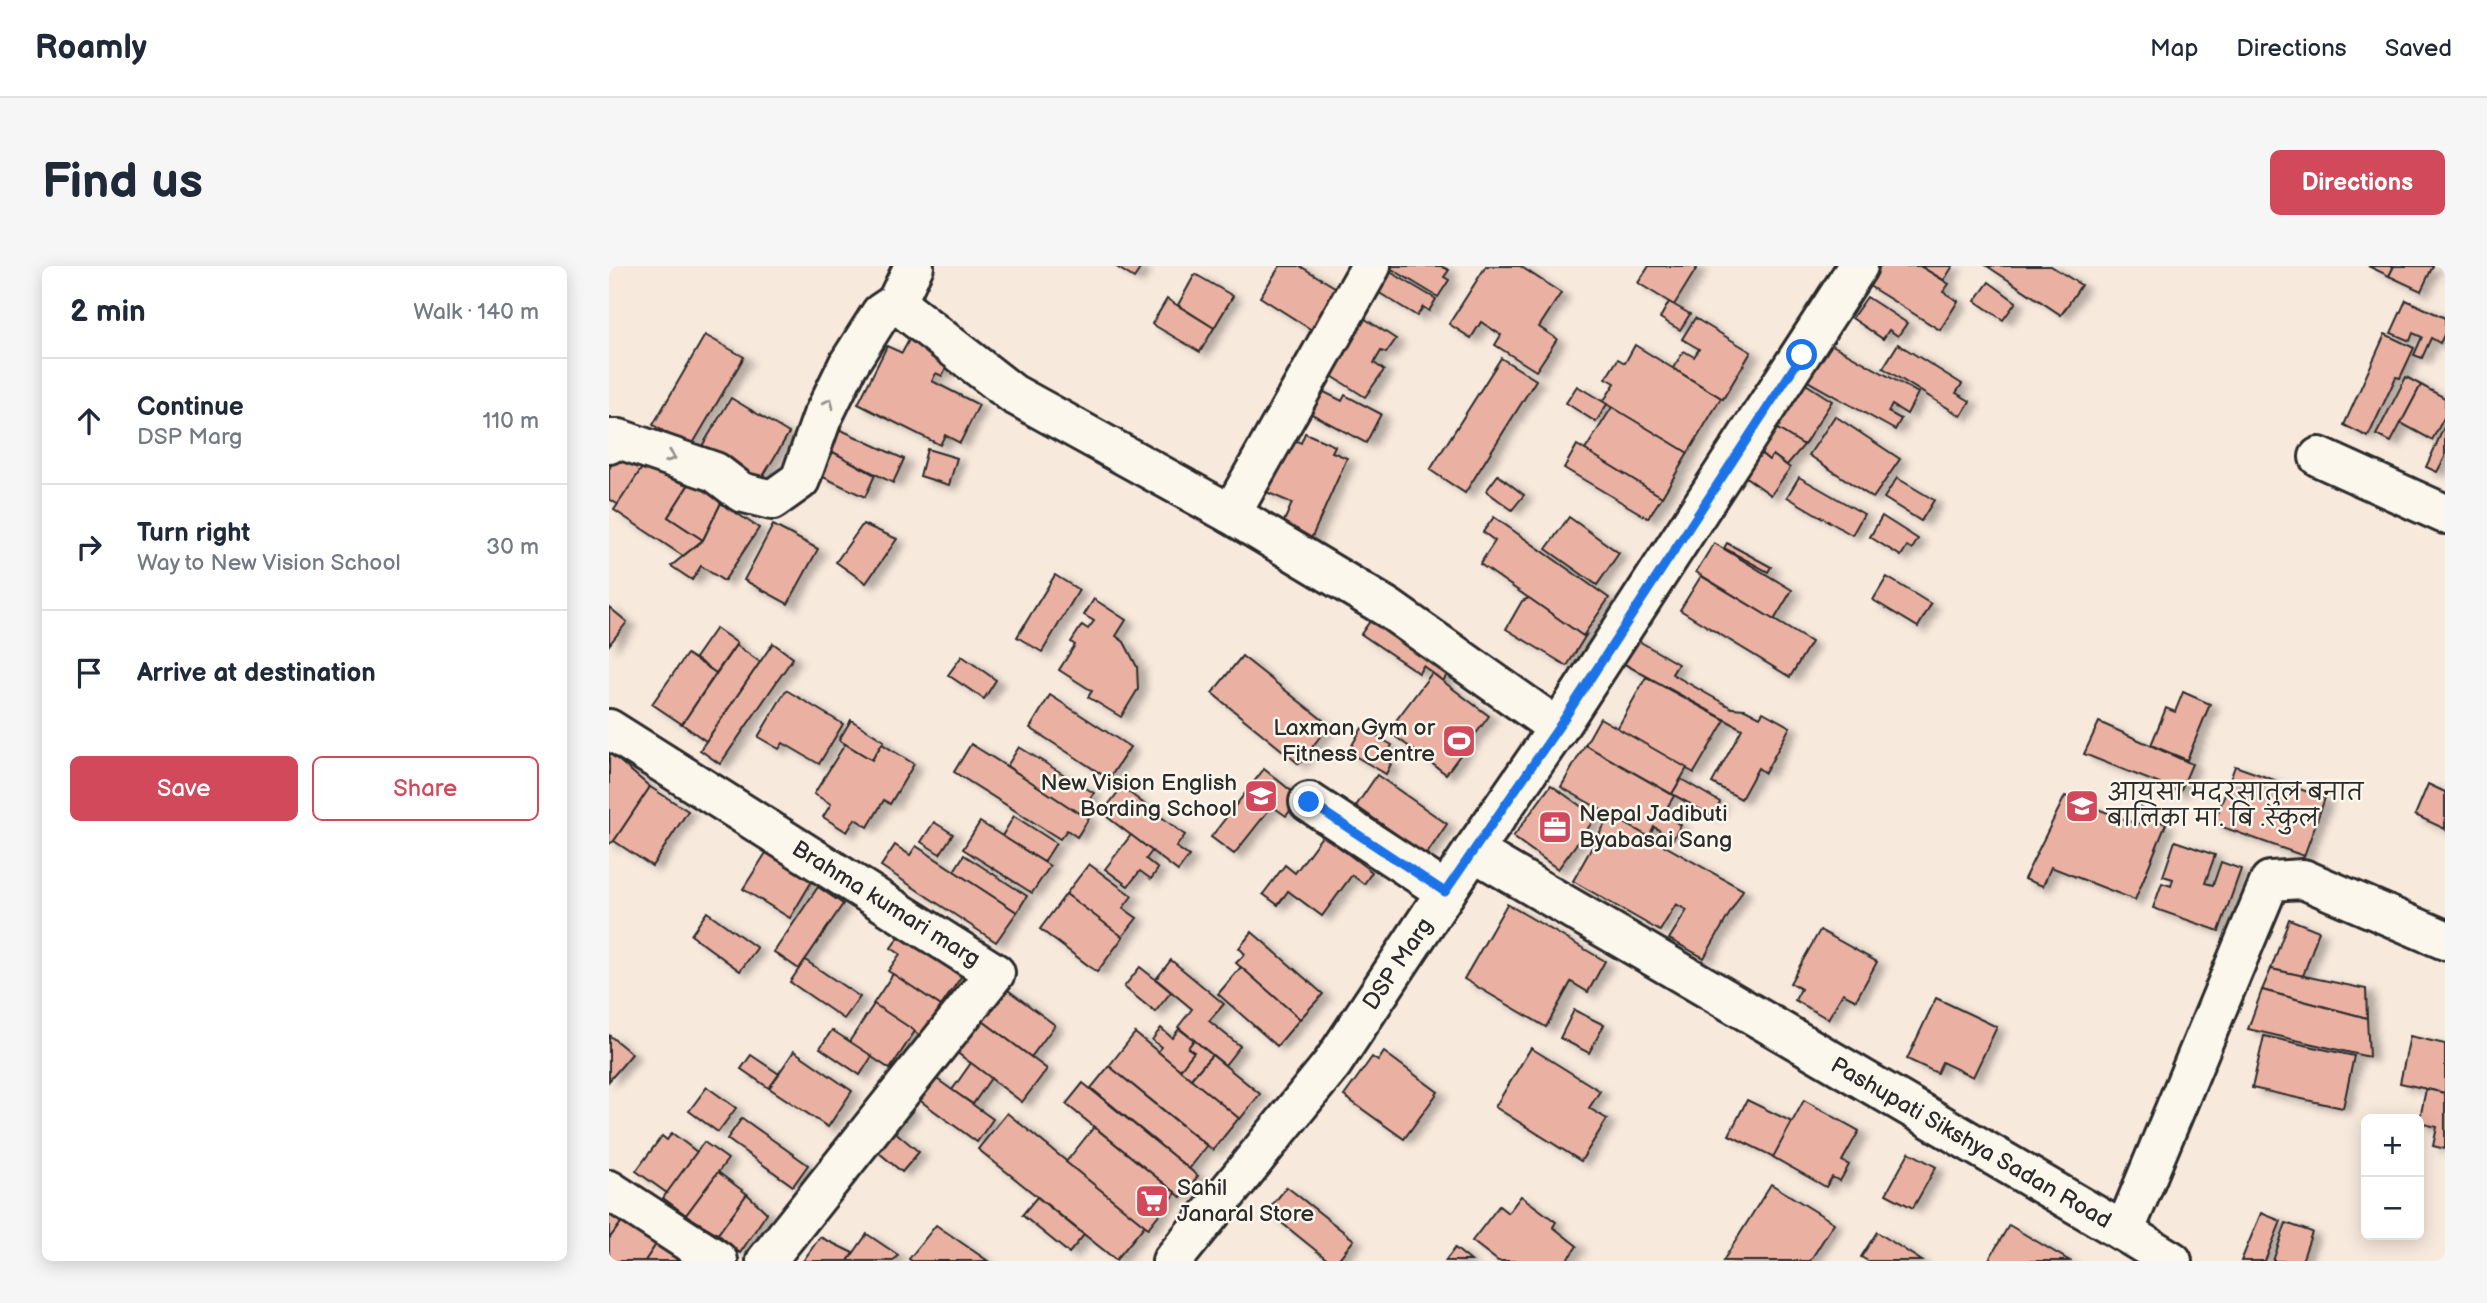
<!DOCTYPE html>
<html lang="en">
<head>
<meta charset="utf-8">
<style>
  :root { --surface:#fff; --page:#f6f6f7; --text:#1f2937; --muted:#747a83; --line:#e0e1e3; --accent:#d1495b }
  body { margin:0; font-family:"Balsamiq Sans","Playpen Sans Deva",sans-serif; background:var(--page); color:var(--text) }
  .controls { position:absolute; right:21px; bottom:21px; display:grid; overflow:hidden; border-radius:10px; box-shadow:0 4px 18px #0003 }
  .controls button { width:63px; height:63px; display:grid; place-items:center; padding:0; border:0; border-bottom:2px solid var(--line); background:var(--surface); color:var(--text); font:35px sans-serif }
  .stop { position:absolute; width:21px; height:21px; margin:-16px; border:5px solid #1a73e8; border-radius:50%; background:#fff }
  .stop.end { background:#1a73e8; border-color:#fff; box-shadow:0 2px 7px #0008 }
  .list { margin:0; padding:0; list-style:none }
  h2 { display:flex; justify-content:space-between; align-items:center; height:91px; margin:0; padding:0 28px; font-size:30px }
  h2 small { font-size:23px; font-weight:400; color:var(--muted) }
  .list li { display:grid; grid-template-columns:46px 1fr auto; gap:21px; align-items:center; box-sizing:border-box; height:126px; padding:0 28px; border-top:2px solid var(--line) }
  .list b { display:block; font-size:26px; white-space:nowrap }
  .list p { margin:0; font-size:23px; white-space:nowrap; color:var(--muted) }
  .list em { font-size:23px; font-style:normal; color:var(--muted) }
  .actions { display:flex; gap:14px; padding:21px 28px }
  .actions a { flex:1; padding:16px 0; border:2px solid var(--accent); border-radius:10px; text-align:center; font-size:24px; color:var(--accent) }
  .actions .main { background:var(--accent); color:#fff }
  .icon { flex:none; width:38px; height:38px; fill:none; stroke:currentColor; stroke-width:2; stroke-linecap:round; stroke-linejoin:round }
  .map { position:relative; flex:none; width:1836px; height:995px; overflow:hidden; border-radius:10px }
  header { display:flex; align-items:center; gap:42px; box-sizing:border-box; height:98px; padding:0 35px; background:var(--surface); border-bottom:2px solid var(--line) }
  header strong { font-size:33px }
  nav { display:flex; gap:38px; margin-inline-start:auto; font-size:24px }
  .intro { display:flex; align-items:center; justify-content:space-between; box-sizing:border-box; height:168px; padding:0 42px }
  h1 { margin:0; font-size:49px }
  .button { padding:18px 32px; border-radius:10px; background:var(--accent); color:#fff; font-size:24px; font-weight:700 }
  main { display:flex; gap:42px; padding:0 42px }
  aside { flex:1; background:var(--surface); border-radius:10px; box-shadow:0 4px 18px #0003 }
  .map>svg:first-child { display:block }
  .building { fill:#eab1a2; stroke:#2b2b2b; stroke-width:2; filter:url(#shadow) }
  .lines { fill:none; stroke-linecap:round; stroke-linejoin:round }
  .minor-casing { stroke:#2b2b2b; stroke-width:44 }
  .minor { stroke:#fbf7ec; stroke-width:38 }
  .oneway { stroke:#93918c }
  .route { stroke:#1a73e8; stroke-width:9 }
  .labels { text-anchor:middle; dominant-baseline:central; stroke-width:5; stroke-linejoin:round; paint-order:stroke }
  .poi-label { font-size:23px; fill:#2b2b2b; stroke:#fbf7ec; text-anchor:start }
  .street-label { font-size:23px; fill:#2b2b2b; stroke:#fbf7ec }
</style>
</head>
<body>
<header>
<strong>Roamly</strong>
<nav><a>Map</a><a>Directions</a><a>Saved</a></nav>
</header>
<div class="intro"><h1>Find us</h1><a class="button">Directions</a></div>
<main>
<aside>
<h2>2 min<small>Walk · 140 m</small></h2>
<ul class="list">
<li><svg class="icon" aria-label="ahead" viewBox="0 0 24 24"><path d="M12 20V5M6 11l6-6 6 6"/></svg><div><b>Continue</b><p>DSP Marg</p></div><em>110 m</em></li>
<li><svg class="icon" aria-label="right" viewBox="0 0 24 24"><path d="M7 20v-9h11M14 6l5 5-5 5"/></svg><div><b>Turn right</b><p>Way to New Vision School</p></div><em>30 m</em></li>
<li><svg class="icon" aria-label="arrive" viewBox="0 0 24 24"><path d="M6 21V4h12l-3 4 3 4H6"/></svg><div><b>Arrive at destination</b></div></li>
</ul>
<div class="actions"><a class="main">Save</a><a>Share</a></div>
</aside>
<div class="map">
<svg width="1836" height="995" viewBox="0 0 1836 995">
  <defs>
    <filter id="shadow"><feDropShadow dx="8" dy="4.5" stdDeviation="3.5" flood-color="#0004"/></filter>
  </defs>
  <rect width="100%" height="100%" fill="#f8e9dd"/>
  <filter id="ink" filterUnits="userSpaceOnUse"><feTurbulence type="fractalNoise" baseFrequency=".0143" numOctaves="2"/><feDisplacementMap in="SourceGraphic" scale="14" xChannelSelector="R" yChannelSelector="G"/><feConvolveMatrix kernelMatrix="1 2 1 2 8 2 1 2 1" color-interpolation-filters="sRGB"/></filter>
  <g filter="url(#ink)">
    <g class="building">
      <polygon points="506,0 533,0 525,12"/>
      <polygon points="671,0 691,0 729,23 703,64 651,31"/>
      <polygon points="771,0 827,33 820,45 814,41 808,50 759,20"/>
      <polygon points="778,0 832,0 840,4 835,11 840,14 829,31"/>
      <polygon points="877,0 911,0 952,27 930,61 948,73 927,105 886,79 892,69 872,56 862,72 840,58"/>
      <polygon points="1040,0 1089,0 1065,39 1029,17"/>
      <polygon points="1268,0 1311,0 1340,18 1334,26 1349,35 1331,64 1257,18"/>
      <polygon points="1311,0 1344,0 1335,14"/>
      <polygon points="1378,0 1442,0 1472,19 1452,49"/>
      <polygon points="1759,0 1785,0 1780,10"/>
      <polygon points="1785,0 1824,0 1812,25 1780,10"/>
      <polygon points="586,8 624,30 605,62 569,39"/>
      <polygon points="1380,16 1407,36 1394,54 1366,35"/>
      <polygon points="1258,31 1298,57 1289,70 1280,64 1274,73 1243,52"/>
      <polygon points="558,33 605,62 591,86 543,58"/>
      <polygon points="1797,34 1836,52 1836,67 1831,77 1822,72 1813,92 1805,89 1813,71 1804,67 1801,75 1782,67"/>
      <polygon points="1060,36 1081,48 1071,64 1051,52"/>
      <polygon points="747,47 787,73 777,87 772,85 765,97 775,104 756,131 718,107"/>
      <polygon points="1086,52 1142,86 1114,133 1064,102 1075,85 1085,91 1090,83 1073,73"/>
      <polygon points="1776,68 1805,82 1791,112 1787,111 1759,171 1735,159"/>
      <polygon points="96,69 135,91 82,181 44,159"/>
      <polygon points="301,72 342,93 333,110 327,107 323,115 370,139 351,177 336,169 331,179 249,138 278,80 293,87"/>
      <polygon points="1216,75 1309,127 1298,148 1283,139 1279,146 1292,153 1286,164 1195,113"/>
      <polygon points="1289,78 1353,118 1347,127 1361,135 1352,150 1274,102"/>
      <polygon points="1026,79 1112,132 1079,187 994,136 1006,117 997,112 1009,93 1016,97"/>
      <polygon points="892,92 927,114 856,227 821,204"/>
      <polygon points="1797,111 1812,119 1782,176 1767,169"/>
      <polygon points="1189,113 1223,135 1195,179 1160,158"/>
      <polygon points="1812,119 1836,132 1836,150 1823,174 1792,157"/>
      <polygon points="968,120 998,138 987,156 957,137"/>
      <polygon points="709,123 733,135 736,129 772,148 757,177 697,145"/>
      <polygon points="122,132 180,167 148,220 90,185"/>
      <polygon points="1003,141 1079,187 1053,231 976,184"/>
      <polygon points="1226,150 1291,193 1264,232 1200,189"/>
      <polygon points="219,158 295,193 284,217 209,179"/>
      <polygon points="1160,158 1195,179 1178,199 1164,189 1160,194 1144,181"/>
      <polygon points="1836,159 1836,191 1828,206 1817,201"/>
      <polygon points="696,167 726,180 723,186 738,192 699,280 670,267 683,237 655,225 679,171 692,177"/>
      <polygon points="968,179 1053,231 1039,252 955,202"/>
      <polygon points="1144,181 1160,194 1164,189 1181,202 1162,229 1127,204"/>
      <polygon points="318,183 348,192 340,219 311,210"/>
      <polygon points="10,185 37,196 10,239 0,233 0,203"/>
      <polygon points="224,186 266,209 256,231 212,210"/>
      <polygon points="44,192 80,218 59,251 94,274 74,290 5,244 37,196"/>
      <polygon points="83,205 113,225 112,237 94,274 59,251 80,218"/>
      <polygon points="889,209 915,229 903,244 877,225"/>
      <polygon points="1190,211 1255,248 1243,269 1178,231"/>
      <polygon points="1288,212 1325,234 1312,255 1275,232"/>
      <polygon points="112,237 150,262 115,315 92,300 83,314 62,300 94,274"/>
      <polygon points="1273,250 1309,273 1303,283 1298,280 1292,290 1261,271"/>
      <polygon points="885,251 1000,332 974,370 871,298 886,275 874,266"/>
      <polygon points="960,251 1010,287 988,319 937,283"/>
      <polygon points="254,258 288,273 257,317 227,296"/>
      <polygon points="164,259 209,283 179,338 135,314"/>
      <polygon points="1105,277 1183,324 1165,354 1087,306"/>
      <polygon points="1118,277 1162,301 1159,306 1115,282"/>
      <polygon points="446,309 470,324 433,386 408,371"/>
      <polygon points="1092,310 1202,376 1181,411 1071,344"/>
      <polygon points="1278,311 1322,338 1309,361 1264,334"/>
      <polygon points="920,332 974,370 977,369 958,400 897,363 913,335"/>
      <polygon points="485,333 517,354 507,370 515,376 528,401 529,423 512,451 479,431 483,425 450,404 466,379 462,376 473,359 479,363 485,355 475,349"/>
      <polygon points="0,341 18,356 0,379"/>
      <polygon points="766,348 843,401 834,415 814,400 810,407 752,368"/>
      <polygon points="107,362 128,377 107,407 86,392"/>
      <polygon points="1023,371 1069,398 1063,408 1123,442 1136,443 1151,451 1154,446 1181,461 1156,507 1149,502 1132,533 1103,517 1133,463 1010,395"/>
      <polygon points="164,377 184,392 111,498 91,484"/>
      <polygon points="127,379 151,396 97,475 73,458"/>
      <polygon points="78,388 107,407 73,458 43,438"/>
      <polygon points="353,390 387,414 375,433 339,409"/>
      <polygon points="633,390 720,459 690,498 603,427"/>
      <polygon points="823,407 880,450 837,508 779,465"/>
      <polygon points="1037,411 1116,454 1085,507 1008,463"/>
      <polygon points="177,424 234,458 210,498 174,477 170,483 149,471"/>
      <polygon points="1574,426 1601,438 1578,494 1542,479 1557,442 1566,446"/>
      <polygon points="441,429 521,481 500,513 421,462"/>
      <polygon points="991,452 1078,502 1063,528 976,479"/>
      <polygon points="242,454 275,475 263,494 230,474"/>
      <polygon points="1490,456 1583,498 1571,526 1475,488"/>
      <polygon points="753,462 783,479 774,494 782,498 777,508 739,486"/>
      <polygon points="236,478 263,494 273,478 305,498 281,538 275,534 259,561 246,553 238,566 214,551 222,538 205,528"/>
      <polygon points="362,478 480,552 468,571 458,564 451,573 345,506"/>
      <polygon points="976,479 1065,530 1054,548 1072,559 1064,573 1045,561 1040,571 952,521"/>
      <polygon points="410,481 485,527 471,548 398,500"/>
      <polygon points="0,486 41,521 5,575 0,578"/>
      <polygon points="1626,500 1716,532 1695,590 1605,558"/>
      <polygon points="655,503 691,532 677,550 663,540 625,588 602,571"/>
      <polygon points="768,509 838,558 817,589 747,540"/>
      <polygon points="1072,513 1111,536 1103,550 1063,528"/>
      <polygon points="1819,518 1836,526 1836,563 1806,549"/>
      <polygon points="942,519 987,551 949,603 904,571"/>
      <polygon points="41,521 79,545 43,600 5,575"/>
      <polygon points="513,521 576,569 567,581 580,590 569,605 493,547"/>
      <polygon points="1456,530 1529,559 1533,548 1557,558 1526,634 1442,601 1434,620 1415,613"/>
      <polygon points="1001,549 1134,624 1095,692 1060,673 1078,644 1067,638 1051,665 964,615"/>
      <polygon points="405,550 447,577 435,596 393,570"/>
      <polygon points="325,556 344,568 331,588 312,576"/>
      <polygon points="371,556 441,600 423,627 354,583"/>
      <polygon points="522,569 543,585 537,593 549,603 542,613 531,605 519,620 496,603"/>
      <polygon points="714,569 763,606 755,618 743,609 713,650 679,625 669,639 654,628 676,599 686,607"/>
      <polygon points="1566,575 1606,589 1596,617 1604,619 1612,596 1632,603 1610,665 1544,642 1553,617 1562,620 1564,613 1554,610"/>
      <polygon points="286,579 301,589 307,580 408,646 387,676 272,600"/>
      <polygon points="160,582 206,610 181,652 134,623"/>
      <polygon points="355,589 418,630 408,646 345,605"/>
      <polygon points="480,598 523,630 514,642 528,652 513,671 457,628"/>
      <polygon points="209,621 234,638 190,703 165,686"/>
      <polygon points="457,628 514,671 488,706 431,663"/>
      <polygon points="898,638 996,695 979,726 962,716 937,761 855,713"/>
      <polygon points="98,646 148,682 131,705 82,669"/>
      <polygon points="1680,653 1710,665 1694,710 1662,703"/>
      <polygon points="300,656 361,698 332,740 279,705 291,688 282,682"/>
      <polygon points="1211,664 1268,696 1247,734 1234,727 1219,753 1186,734 1192,723 1181,717"/>
      <polygon points="643,666 714,728 691,753 627,697 636,688 630,682"/>
      <polygon points="196,694 251,731 235,753 181,716"/>
      <polygon points="562,694 615,738 600,755 631,780 616,799 569,761 583,743 547,713"/>
      <polygon points="531,701 562,726 546,746 515,721"/>
      <polygon points="632,701 691,753 668,780 609,728"/>
      <polygon points="1662,703 1757,723 1758,752 1653,724"/>
      <polygon points="284,708 332,740 312,770 264,738"/>
      <polygon points="392,719 446,759 422,791 367,750"/>
      <polygon points="1653,724 1758,752 1760,791 1639,763"/>
      <polygon points="1327,732 1388,761 1364,811 1333,796 1328,807 1298,793"/>
      <polygon points="265,738 306,765 281,803 240,776"/>
      <polygon points="965,744 995,759 980,787 951,772"/>
      <polygon points="367,750 438,803 413,836 342,782"/>
      <polygon points="552,762 563,772 570,763 585,774 579,782 585,786 571,804 549,786 552,781 543,774"/>
      <polygon points="223,764 263,790 251,809 211,782"/>
      <polygon points="526,767 630,852 604,884 500,800"/>
      <polygon points="0,769 23,788 0,815"/>
      <polygon points="1655,770 1745,790 1734,842 1643,822"/>
      <polygon points="1801,770 1836,778 1836,827 1791,817"/>
      <polygon points="585,774 603,789 582,813 571,804 585,786 579,782"/>
      <polygon points="922,782 991,825 980,842 998,853 972,895 886,841"/>
      <polygon points="185,785 243,825 219,861 160,822"/>
      <polygon points="775,786 829,826 795,873 735,830 763,791 769,795"/>
      <polygon points="142,789 170,808 160,822 132,803"/>
      <polygon points="603,789 651,828 631,853 582,813"/>
      <polygon points="362,797 382,812 364,838 343,824"/>
      <polygon points="500,800 598,880 580,903 482,822"/>
      <polygon points="318,806 384,853 368,876 302,828"/>
      <polygon points="474,817 589,910 572,931 457,838"/>
      <polygon points="98,821 127,842 109,866 80,845"/>
      <polygon points="1817,823 1836,827 1836,883 1824,880 1828,861 1810,857"/>
      <polygon points="290,834 303,845 285,865 310,886 293,906 256,875"/>
      <polygon points="1138,834 1183,856 1165,891 1120,869"/>
      <polygon points="1195,834 1250,865 1233,895 1240,899 1231,915 1223,911 1217,921 1164,891"/>
      <polygon points="398,847 536,959 507,994 369,883"/>
      <polygon points="133,852 199,899 184,920 118,873"/>
      <polygon points="485,861 567,927 539,962 457,896"/>
      <polygon points="63,867 88,886 58,927 27,905 53,870 58,874"/>
      <polygon points="95,876 119,893 77,949 54,932"/>
      <polygon points="1300,886 1327,901 1304,942 1277,928"/>
      <polygon points="109,906 138,928 109,968 77,949"/>
      <polygon points="1162,918 1225,957 1201,995 1114,995"/>
      <polygon points="678,921 745,974 728,995 720,995 658,945"/>
      <polygon points="138,928 158,947 131,987 109,968"/>
      <polygon points="912,930 947,956 944,961 968,980 957,995 889,995 863,975 890,940 899,947"/>
      <polygon points="428,931 475,969 460,987 413,949"/>
      <polygon points="0,942 15,953 0,973"/>
      <polygon points="1652,947 1672,955 1656,995 1632,995"/>
      <polygon points="15,953 50,974 36,995 0,995 0,973"/>
      <polygon points="1677,957 1703,966 1693,995 1664,995"/>
      <polygon points="327,959 379,995 303,995 300,993"/>
      <polygon points="1400,959 1461,995 1379,995"/>
      <polygon points="1268,966 1313,995 1259,995 1252,991"/>
      <polygon points="258,968 289,989 284,995 239,995"/>
      <polygon points="211,971 244,987 239,995 194,995"/>
      <polygon points="50,974 75,995 36,995"/>
      <polygon points="846,982 862,995 836,995"/>
    </g>
    <g class="lines">
      <g class="minor-casing">
        <g id="minor">
          <polyline points="305,0 287,37 404,128 622,248 779,342 949,462"/>
          <polyline points="0,178 2,173 10,173 106,206 132,226 163,234 191,214 213,152 239,99 272,47 287,37"/>
          <polyline points="1710,191 1836,248"/>
          <polyline points="622,248 762,0"/>
          <polyline points="0,463 386,707 157,995"/>
          <polyline points="700,536 837,626"/>
          <polyline points="864,585 1515,966 1661,615 1694,613 1836,674"/>
          <polyline points="0,924 109,995"/>
          <polyline points="1515,966 1563,995"/>
          <polyline points="563,995 723,798 864,585 949,462 1249,0"/>
        </g>
      </g>
      <use href="#minor" class="minor"/>
    </g>
    <defs><path id="oneway-chevron" d="M-2-3.5L2.5 0L-2 3.5" fill="none" stroke-width="1.6" stroke-linecap="round" stroke-linejoin="round" transform="scale(1.75)"/></defs>
    <g class="oneway">
      <use href="#oneway-chevron" transform="translate(220 137) rotate(-64)"/>
      <use href="#oneway-chevron" transform="translate(62 191) rotate(19)"/>
    </g>
  </g>
  <g class="lines" filter="url(#ink)">
    <polyline class="route" points="700,536 836,626 949,462 1193,89"/>
  </g>
  <defs>
    <g id="stadium-square" transform="scale(1.75)"><rect x="-9" y="-9" width="18" height="18" rx="4" fill="#d1495b" stroke="#fbf7ec"/><path d="M0-5a6.5 5 0 1 0 0 10a6.5 5 0 1 0 0-10ZM-3.5-1.8h7v3.6h-7Z" fill="#fff"/></g>
    <g id="school-square" transform="scale(1.75)"><rect x="-9" y="-9" width="18" height="18" rx="4" fill="#d1495b" stroke="#fbf7ec"/><path d="M0-5L7-2L0 1L-7-2ZM-4 1L0 2.5L4 1V4Q0 6-4 4Z" fill="#fff"/></g>
    <g id="office-square" transform="scale(1.75)"><rect x="-9" y="-9" width="18" height="18" rx="4" fill="#d1495b" stroke="#fbf7ec"/><path d="M-6-3h4V-5.5h4V-3h4V5H-6ZM-1-4.5V-3h2v-1.5ZM-6 0V1H6V0Z" fill="#fff"/></g>
    <g id="supermarket-square" transform="scale(1.75)"><rect x="-9" y="-9" width="18" height="18" rx="4" fill="#d1495b" stroke="#fbf7ec"/><path d="M-6-5.5h2.5l.6 2H6L4.5 2H-2.5L-4.4-4H-6ZM-1.5 3.2a1.3 1.3 0 1 0 .1 0ZM3 3.2a1.3 1.3 0 1 0 .1 0Z" fill="#fff"/></g>
  </defs>
  <g fill-rule="evenodd">
    <use href="#stadium-square" x="850" y="475"/>
    <use href="#school-square" x="652" y="530"/>
    <use href="#school-square" x="1473" y="540"/>
    <use href="#office-square" x="946" y="561"/>
    <use href="#supermarket-square" x="543" y="935"/>
  </g>
  <g class="labels">
    <g class="poi-label">
      <text x="826" y="462" text-anchor="end">Laxman Gym or<tspan x="826" dy="26">Fitness Centre</tspan></text>
      <text x="628" y="517" text-anchor="end">New Vision English<tspan x="628" dy="26">Bording School</tspan></text>
      <text x="1498" y="527">आयुसा मदरसातुल बनात<tspan x="1498" dy="26">बालिका मा. बि .स्कुल</tspan></text>
      <text x="970" y="548">Nepal Jadibuti<tspan x="970" dy="26">Byabasai Sang</tspan></text>
      <text x="568" y="922">Sahil<tspan x="568" dy="26">Janaral Store</tspan></text>
    </g>
    <g class="street-label">
      <text transform="translate(277 638) rotate(32)">Brahma kumari marg</text>
      <text transform="translate(789 698) rotate(-56)">DSP Marg</text>
      <text transform="translate(1362 877) rotate(30)">Pashupati Sikshya Sadan Road</text>
    </g>
  </g>
</svg>
<div class="controls">
<button>+</button>
<button>−</button>
</div>
<div class="stop" style="left:1193px;top:89px"></div>
<div class="stop end" style="left:700px;top:536px"></div>
</div>
</main>
</body>
</html>
